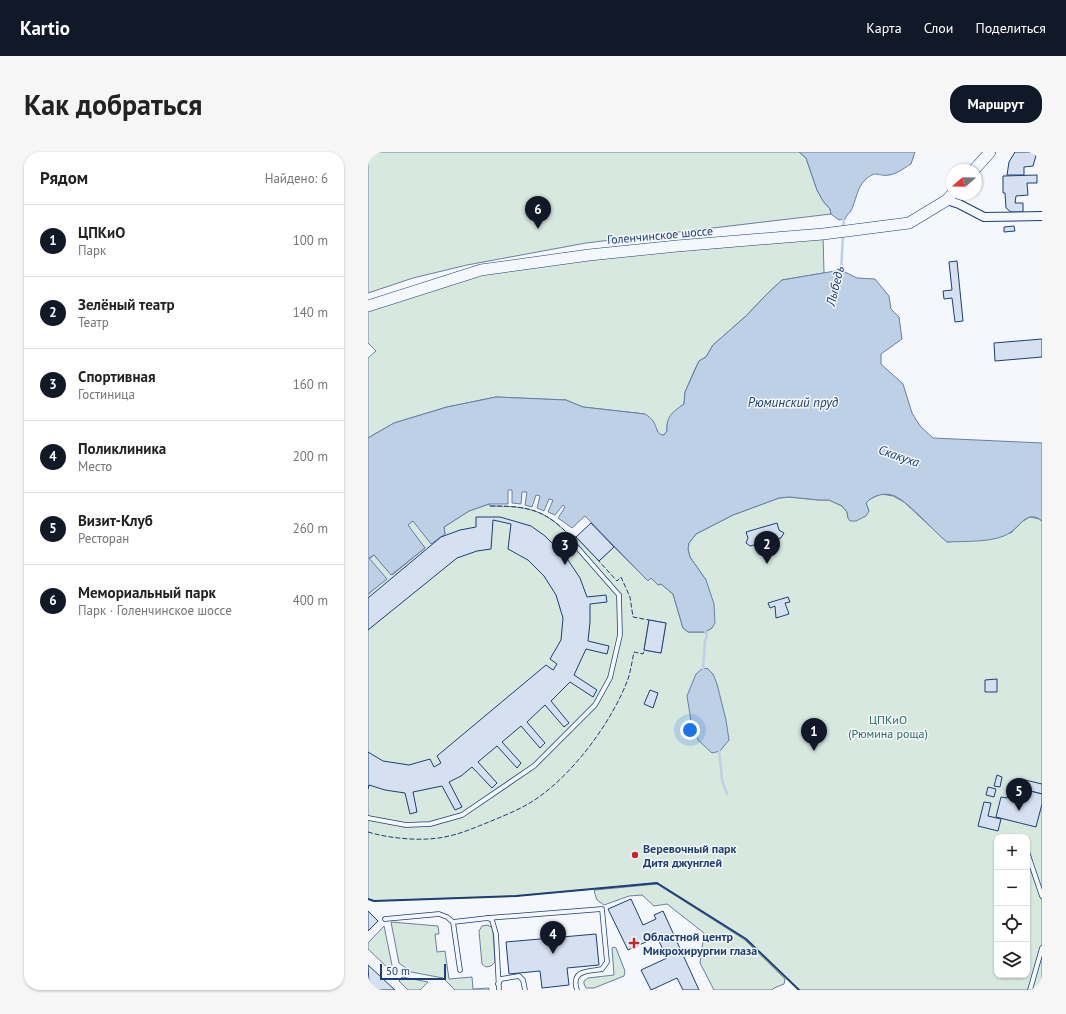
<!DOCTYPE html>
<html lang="ru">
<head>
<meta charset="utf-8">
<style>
  :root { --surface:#fff; --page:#f6f6f6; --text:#222; --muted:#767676; --line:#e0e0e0; --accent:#111827 }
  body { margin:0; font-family:"PT Sans",sans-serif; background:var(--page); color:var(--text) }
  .controls { position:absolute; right:12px; bottom:12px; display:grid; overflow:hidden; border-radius:8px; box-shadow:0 1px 3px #0004 }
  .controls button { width:36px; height:36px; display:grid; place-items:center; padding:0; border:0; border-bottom:1px solid var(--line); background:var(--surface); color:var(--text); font:20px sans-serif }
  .compass { position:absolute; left:578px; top:12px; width:36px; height:36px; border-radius:50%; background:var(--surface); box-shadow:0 1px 3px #0004; rotate:250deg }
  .scale { position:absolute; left:12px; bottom:10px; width:66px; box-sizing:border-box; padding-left:4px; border:2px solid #1d3f73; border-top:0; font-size:11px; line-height:14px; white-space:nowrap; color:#1d3f73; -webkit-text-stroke:3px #f4f7fb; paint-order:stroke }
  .you { position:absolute; left:322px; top:578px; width:14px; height:14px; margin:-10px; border:3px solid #fff; border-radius:50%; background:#1a73e8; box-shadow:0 0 0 6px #1a73e833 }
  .badge { display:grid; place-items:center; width:26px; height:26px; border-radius:50%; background:var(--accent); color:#fff; font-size:13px; font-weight:700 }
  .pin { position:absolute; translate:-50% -33px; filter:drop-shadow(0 1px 2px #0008) }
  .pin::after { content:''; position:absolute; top:21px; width:14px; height:12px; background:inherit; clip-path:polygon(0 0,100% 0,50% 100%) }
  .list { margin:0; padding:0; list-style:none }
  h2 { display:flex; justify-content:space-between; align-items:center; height:52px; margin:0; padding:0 16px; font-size:17px }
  h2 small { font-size:13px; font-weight:400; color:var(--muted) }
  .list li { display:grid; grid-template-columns:26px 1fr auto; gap:12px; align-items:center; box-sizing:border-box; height:72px; padding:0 16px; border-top:1px solid var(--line) }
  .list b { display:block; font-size:15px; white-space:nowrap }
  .list p { margin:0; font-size:13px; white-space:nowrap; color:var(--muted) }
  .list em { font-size:13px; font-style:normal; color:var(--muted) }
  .icon { flex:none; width:22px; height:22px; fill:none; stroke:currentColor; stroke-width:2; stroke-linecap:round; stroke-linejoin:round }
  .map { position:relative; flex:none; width:674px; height:838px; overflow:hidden; border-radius:16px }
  header { display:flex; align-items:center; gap:24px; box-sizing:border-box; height:56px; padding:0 20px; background:var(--accent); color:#fff }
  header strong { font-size:19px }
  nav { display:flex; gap:22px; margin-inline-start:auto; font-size:14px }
  .intro { display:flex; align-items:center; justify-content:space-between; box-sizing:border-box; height:96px; padding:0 24px }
  h1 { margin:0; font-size:28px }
  .button { padding:10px 18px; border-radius:16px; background:var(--accent); color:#fff; font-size:14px; font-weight:700 }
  main { display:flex; gap:24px; padding:0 24px }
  aside { flex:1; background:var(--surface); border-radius:16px; box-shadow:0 1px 3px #0004 }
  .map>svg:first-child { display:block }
  .green { fill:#d7e8df; stroke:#687fa3; fill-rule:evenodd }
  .water { fill:#bed0e5; stroke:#687fa3 }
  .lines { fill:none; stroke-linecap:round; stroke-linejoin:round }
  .stream { stroke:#bed0e5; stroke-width:2.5 }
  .building { fill:#d5e0f0; stroke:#1d3f73 }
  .lane-casing { stroke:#1d3f73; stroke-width:5.5 }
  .street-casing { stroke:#1d3f73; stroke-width:10 }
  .secondary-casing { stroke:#1d3f73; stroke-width:12 }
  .lane { stroke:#f4f7fb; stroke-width:4 }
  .street { stroke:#f4f7fb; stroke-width:8 }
  .secondary { stroke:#f4f7fb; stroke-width:11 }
  .fence { stroke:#1d3f73; stroke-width:1; stroke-dasharray:5 2; stroke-linecap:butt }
  .wall { stroke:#1d3f73; stroke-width:2 }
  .poi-dot { fill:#c62828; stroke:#f4f7fb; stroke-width:1.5 }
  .labels { text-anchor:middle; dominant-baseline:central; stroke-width:3; stroke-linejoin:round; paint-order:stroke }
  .street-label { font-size:12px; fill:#1d3f73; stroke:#f4f7fb }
  .park-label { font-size:12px; fill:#2c6c60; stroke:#f4f7fb }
  .poi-label { font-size:12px; font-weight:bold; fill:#1d3f73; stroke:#f4f7fb; text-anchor:start }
  .water-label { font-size:13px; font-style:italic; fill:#1d3f73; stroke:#f4f7fb }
</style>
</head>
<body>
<header>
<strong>Kartio</strong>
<nav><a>Карта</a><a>Слои</a><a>Поделиться</a></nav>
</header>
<div class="intro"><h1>Как добраться</h1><a class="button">Маршрут</a></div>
<main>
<aside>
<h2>Рядом<small>Найдено: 6</small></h2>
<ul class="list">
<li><span class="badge">1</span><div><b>ЦПКиО</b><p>Парк</p></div><em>100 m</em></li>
<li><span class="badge">2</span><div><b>Зелёный театр</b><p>Театр</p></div><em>140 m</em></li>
<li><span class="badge">3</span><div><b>Спортивная</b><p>Гостиница</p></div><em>160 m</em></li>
<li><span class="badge">4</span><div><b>Поликлиника</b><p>Место</p></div><em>200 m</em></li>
<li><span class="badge">5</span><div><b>Визит-Клуб</b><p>Ресторан</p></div><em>260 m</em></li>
<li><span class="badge">6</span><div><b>Мемориальный парк</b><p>Парк · Голенчинское шоссе</p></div><em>400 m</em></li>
</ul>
</aside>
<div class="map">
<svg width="674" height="838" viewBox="0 0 674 838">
  <rect width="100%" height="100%" fill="#f4f7fb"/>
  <g class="green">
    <polygon points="0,0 431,0 438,6 449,38 455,49 462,57 463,62 218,91 99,113 45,126 0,141"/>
    <polygon points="455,82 456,121 414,128 399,142 378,164 345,193 338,205 331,209 327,217 317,240 316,252 312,255 299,273 299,279 296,283 293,283 290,282 289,278 277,262 215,255 198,248 128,245 79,255 26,271 0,286 0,206 8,199 0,191 0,157 113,118"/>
    <path d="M 513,342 L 525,344 L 536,350 L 579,390 L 643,381 L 655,369 L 662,365 L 671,367 L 674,369 L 674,838 L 431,838 L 378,787 L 289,731 L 148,744 L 6,749 L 0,747 L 0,442 L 18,427 L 1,407 L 6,403 L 24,423 L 57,396 L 39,373 L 45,369 L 77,382 L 76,375 L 101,359 L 121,352 L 122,354 C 160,354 177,357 204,386 L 207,384 L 231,409 L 246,395 L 280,429 L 283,426 L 290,433 L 293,432 L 305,442 L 315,476 L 320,480 L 337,480 L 344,476 L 338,428 L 322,405 L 320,397 L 321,391 L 328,382 L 365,363 L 411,346 L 421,345 L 451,348 L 461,348 L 474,354 L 479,360 L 480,366 L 501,359 L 498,351 L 502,347 ZM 281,468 L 298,471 L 293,501 L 276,498 ZM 629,685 L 659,685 L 659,823 L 629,823 Z"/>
    <polygon points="289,732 377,788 417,827 416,832 406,836 404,838 346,838 332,811 336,781 299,752 286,754 274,743 261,744 236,753 229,748 226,739 227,738"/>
    <polygon points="23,770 70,774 71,782 67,782 69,800 77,799 81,827 104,825 105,837 121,836 121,838 87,838 75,826 43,820 31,811"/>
    <polygon points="119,773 124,775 125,780 127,810 123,814 118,815 114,812 111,779 114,774"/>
    <polygon points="16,774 24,813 21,817 0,797 0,791"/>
    <polygon points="245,795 248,796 257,819 256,824 226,836 218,836 216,832 216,829 220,826 246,823 244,796"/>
    <polygon points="34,825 60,830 52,838 40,838 31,829"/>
  </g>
  <g class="water">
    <path d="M 431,0 L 547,0 L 543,12 C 536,16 529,22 521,23 C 509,25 509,17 497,28 C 487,37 487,59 479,63 L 477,67 L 471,68 L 463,62 L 462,57 L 455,49 L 449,38 L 438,6 Z"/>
    <path d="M 473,118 L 489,126 L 507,127 L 521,144 L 523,157 L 531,165 L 534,187 L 513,202 L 513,212 L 535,232 L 544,261 L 552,274 L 565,286 L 674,291 L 674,369 C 660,357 653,373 643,380 C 629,391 597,389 579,390 C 563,377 544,353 527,344 C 517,340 505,343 498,351 L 501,359 L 498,364 L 488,369 L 482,369 L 480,366 L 479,360 L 474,354 L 461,348 L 451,348 L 421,345 L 411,346 L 365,363 L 328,382 L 321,391 L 320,397 L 322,405 L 338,428 L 346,452 L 347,471 L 344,476 L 337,480 L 320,480 L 315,476 L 305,442 L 293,432 L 290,433 L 283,426 L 280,429 L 217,364 L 204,376 L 190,366 L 197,355 L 195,353 L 187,363 L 180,360 L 185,348 L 181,347 L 176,359 L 169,356 L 172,344 L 168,343 L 164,355 L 157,353 L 159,340 L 154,340 L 153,352 L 144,351 L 144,338 L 140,338 L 140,352 L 121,352 L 101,359 L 76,375 L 77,382 L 63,392 L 45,369 L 40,373 L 57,396 L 23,423 L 6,403 L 1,406 L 19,427 L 0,442 L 0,286 L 26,271 L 79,255 L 128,245 L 198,248 L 215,255 L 277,262 C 280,264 283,266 285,269 C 289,274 288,283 296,283 L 299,279 C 298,265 304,260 316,252 L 317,240 L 331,209 L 338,205 L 345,193 L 378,164 L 399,142 L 414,128 Z"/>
    <polygon points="335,516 340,517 345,522 349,532 358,568 361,588 352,599 344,601 330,588 323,569 319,544 328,522"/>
  </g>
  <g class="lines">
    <g class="stream">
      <polyline points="474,64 476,69 475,77"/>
      <polyline points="473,121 475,82"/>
      <polyline points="335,518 337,489 339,484 337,478"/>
      <polyline points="351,597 354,628 359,642"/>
    </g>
  </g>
  <g class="building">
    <polygon points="647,0 669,0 665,14 656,15 656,23 639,23 641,10"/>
    <polygon points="669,23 669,31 659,31 660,43 648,44 647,51 655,51 655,60 643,60 638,56 637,41 635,41 635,24"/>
    <polygon points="646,74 647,79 636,80 636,75"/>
    <polygon points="589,109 595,169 587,170 584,146 576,147 575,139 584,138 581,110"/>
    <polygon points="674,187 674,205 627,209 626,191"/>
    <polygon points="108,365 132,365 163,374 177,384 198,405 212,426 219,445 238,443 239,450 222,452 222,470 220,489 241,494 239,502 218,497 206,523 229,538 225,545 202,530 183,549 201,571 196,575 177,553 159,570 177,591 172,596 153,574 134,590 153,611 149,616 129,594 110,610 129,631 124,636 104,615 93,624 81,630 94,655 87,658 74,634 45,640 49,660 42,662 37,641 17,638 1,633 0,637 0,600 15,609 41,613 62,607 66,615 73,611 69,604 178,513 185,518 189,512 182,507 193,488 195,466 188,443 176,424 160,408 140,397 143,372 125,368 123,397 109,399 89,406 0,478 0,446 73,385 92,378 108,375"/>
    <polygon points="223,371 246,395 231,409 208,385"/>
    <polygon points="409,371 411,378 416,381 413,386 382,394 378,391 380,386 378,380"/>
    <polygon points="420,445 422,450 417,451 421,462 408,466 407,454 402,456 400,451"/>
    <polygon points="281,468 298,471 293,501 276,498"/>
    <polygon points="629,527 629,540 617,540 617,528"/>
    <polygon points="282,538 290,541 285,556 276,552"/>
    <polygon points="629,623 634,625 632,635 626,634"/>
    <polygon points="653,627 674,632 674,642 651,636"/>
    <polygon points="642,634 674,642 674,652 668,675 628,665 633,645 639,646"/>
    <polygon points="620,635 628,637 626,645 618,643"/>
    <polygon points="616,650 623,651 620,664 633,667 630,679 610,674"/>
    <polygon points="263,747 275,773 288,767 286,763 295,759 331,838 315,838 309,826 283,838 273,818 299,806 289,785 260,798 240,757"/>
    <polygon points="0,759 10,769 0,779"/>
    <polygon points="228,782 231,813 199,816 201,833 174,836 172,819 141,822 138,790"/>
    <polygon points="0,813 27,838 0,838 1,832"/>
  </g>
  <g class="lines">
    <g class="lane-casing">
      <g id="lane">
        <polyline points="0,666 38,673 62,672 94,663 166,614 227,553 242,526 252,483 251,443 208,394"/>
        <polyline points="659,700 674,744"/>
        <path d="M 120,766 L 234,757 L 239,810 L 234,817 C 226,819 209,818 208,828 C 207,831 208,835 209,838"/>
        <polyline points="17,767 71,762 79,765 85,770 92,818"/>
        <polyline points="85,770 120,766 124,768 128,782 131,838"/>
        <polyline points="130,832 133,827 151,824 155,828 157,838"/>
        <polyline points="662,838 674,796"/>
      </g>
    </g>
    <g class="street-casing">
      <polyline id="street" points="579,48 591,52 616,65 674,64"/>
    </g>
    <g class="secondary-casing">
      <g id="secondary">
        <polyline points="606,18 622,0"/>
        <polyline points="0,154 113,118 221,103 309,94 455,82 541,71 579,48 584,42"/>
      </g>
    </g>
    <use href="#lane" class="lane"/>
    <use href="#street" class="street"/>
    <use href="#secondary" class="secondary"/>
    <g class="fence">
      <path d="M 122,354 C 160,354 177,357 204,386 L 207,384 L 210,387"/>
      <polyline points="229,407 249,429 253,425 262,445 265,465 281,468"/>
      <path d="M 0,680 C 23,687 58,690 81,684 C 95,681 108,675 121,670 C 135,664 151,658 165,649 C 204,624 244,570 260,527 C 263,518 264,509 266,500 L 275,502 L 276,498"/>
    </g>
    <polyline class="wall" points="0,747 6,749 148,744 289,731 378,787 431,838"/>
  </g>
  <g class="poi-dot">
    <circle cx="267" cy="703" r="4"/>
    <path d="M264 785h4v4h4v4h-4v4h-4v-4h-4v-4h4z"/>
  </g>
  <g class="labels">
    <g class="street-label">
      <text transform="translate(292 83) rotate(-5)">Голенчинское шоссе</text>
    </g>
    <g class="park-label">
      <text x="520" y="567">ЦПКиО<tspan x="520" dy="14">(Рюмина роща)</tspan></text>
    </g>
    <g class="poi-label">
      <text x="275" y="696">Веревочный парк<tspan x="275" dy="14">Дитя джунглей</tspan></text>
      <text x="275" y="784">Областной центр<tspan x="275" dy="14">Микрохирургии глаза</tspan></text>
    </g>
    <g class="water-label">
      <text transform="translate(467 134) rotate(-76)">Лыбедь</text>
      <text x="425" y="250">Рюминский пруд</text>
      <text transform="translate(531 304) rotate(19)">Скакуха</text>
    </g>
  </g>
</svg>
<div class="controls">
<button>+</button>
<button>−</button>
<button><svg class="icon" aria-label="locate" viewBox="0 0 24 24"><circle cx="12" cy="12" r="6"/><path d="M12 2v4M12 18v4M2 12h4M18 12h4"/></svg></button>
<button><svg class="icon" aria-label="layers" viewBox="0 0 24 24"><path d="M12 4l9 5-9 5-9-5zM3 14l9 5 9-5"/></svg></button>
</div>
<svg class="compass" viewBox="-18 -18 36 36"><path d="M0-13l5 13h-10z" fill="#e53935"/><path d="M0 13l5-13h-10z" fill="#767676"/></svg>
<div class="scale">50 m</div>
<div class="you"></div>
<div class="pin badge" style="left:446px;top:599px">1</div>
<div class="pin badge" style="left:399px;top:412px">2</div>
<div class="pin badge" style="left:197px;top:413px">3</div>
<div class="pin badge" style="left:185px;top:802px">4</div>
<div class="pin badge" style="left:651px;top:659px">5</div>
<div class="pin badge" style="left:170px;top:77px">6</div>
</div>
</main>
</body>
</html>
